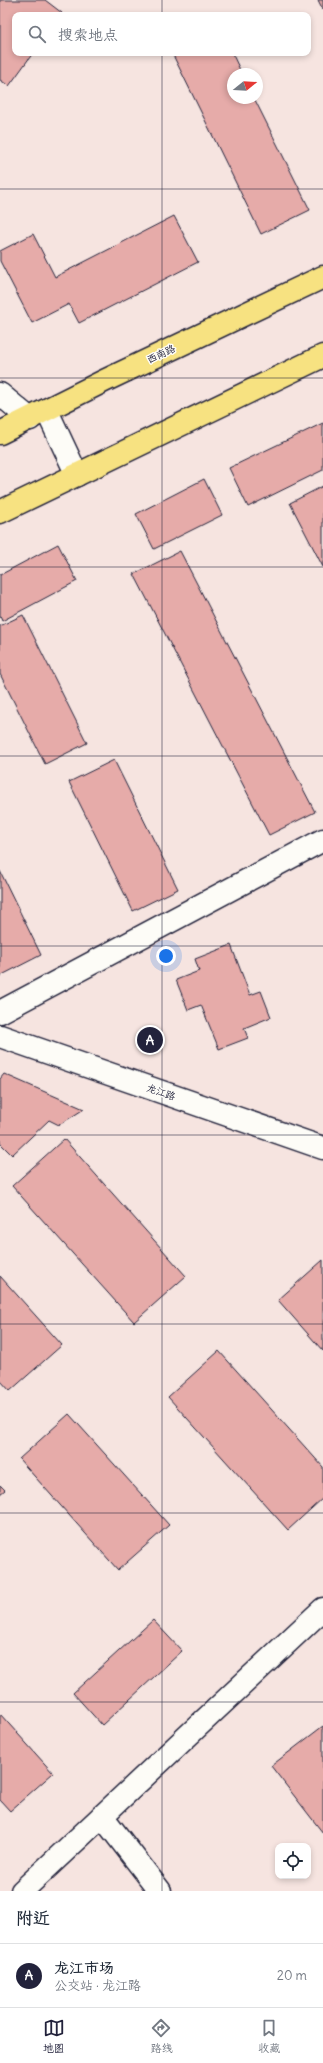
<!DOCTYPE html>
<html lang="zh">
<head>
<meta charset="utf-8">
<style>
  :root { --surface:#fff; --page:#f6f6f7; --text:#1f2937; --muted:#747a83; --line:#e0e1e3; --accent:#22223b }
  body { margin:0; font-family:Delius,"LXGW WenKai TC",sans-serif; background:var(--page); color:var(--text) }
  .controls { position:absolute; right:12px; bottom:12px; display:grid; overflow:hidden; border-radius:8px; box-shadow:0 2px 6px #0003 }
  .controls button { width:36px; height:36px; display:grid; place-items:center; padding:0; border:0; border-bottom:1px solid var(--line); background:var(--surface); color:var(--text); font:20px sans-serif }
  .compass { position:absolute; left:227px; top:68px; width:36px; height:36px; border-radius:50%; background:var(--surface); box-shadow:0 2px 6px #0003; rotate:72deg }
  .you { position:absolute; left:166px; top:956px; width:14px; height:14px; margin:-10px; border:3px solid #fff; border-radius:50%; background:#1a73e8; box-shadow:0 0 0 6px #1a73e833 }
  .badge { display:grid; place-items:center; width:26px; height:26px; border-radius:50%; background:var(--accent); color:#fff; font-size:13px; font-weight:700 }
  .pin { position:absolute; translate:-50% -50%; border:2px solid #fff; box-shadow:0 1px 4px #0006 }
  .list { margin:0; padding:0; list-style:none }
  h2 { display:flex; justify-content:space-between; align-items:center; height:52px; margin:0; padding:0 16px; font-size:17px }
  h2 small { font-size:13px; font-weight:400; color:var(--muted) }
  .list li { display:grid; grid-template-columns:26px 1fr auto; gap:12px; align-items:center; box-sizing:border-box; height:64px; padding:0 16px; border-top:1px solid var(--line) }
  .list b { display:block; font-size:15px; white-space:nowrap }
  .list p { margin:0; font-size:13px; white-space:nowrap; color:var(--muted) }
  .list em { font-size:13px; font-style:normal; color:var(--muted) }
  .icon { flex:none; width:22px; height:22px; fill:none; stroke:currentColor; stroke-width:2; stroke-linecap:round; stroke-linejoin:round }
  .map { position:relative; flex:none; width:323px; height:1891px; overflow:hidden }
  .search { position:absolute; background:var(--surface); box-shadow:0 2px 6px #0003; left:12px; right:12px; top:12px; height:44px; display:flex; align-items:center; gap:10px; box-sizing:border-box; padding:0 14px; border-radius:8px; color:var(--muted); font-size:15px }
  .sheet { height:116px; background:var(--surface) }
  nav { display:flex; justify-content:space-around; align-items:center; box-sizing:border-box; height:56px; border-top:1px solid var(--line); background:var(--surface); font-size:11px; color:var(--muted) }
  nav a { display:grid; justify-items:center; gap:2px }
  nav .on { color:var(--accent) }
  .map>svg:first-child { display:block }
  .building { fill:#e6aba9; stroke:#22223b }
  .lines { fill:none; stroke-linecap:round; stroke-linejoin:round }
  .street-casing { stroke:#22223b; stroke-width:25 }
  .secondary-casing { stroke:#22223b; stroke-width:25 }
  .primary-casing { stroke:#22223b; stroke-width:25 }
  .street { stroke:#fdfcf7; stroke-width:22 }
  .secondary { stroke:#fdfcf7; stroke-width:22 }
  .primary { stroke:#f7e281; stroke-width:22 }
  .grid { fill:none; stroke:#22223b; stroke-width:1; stroke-opacity:0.55 }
  .labels { text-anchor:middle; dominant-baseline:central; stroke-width:3; stroke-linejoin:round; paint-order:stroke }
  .street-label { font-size:10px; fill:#22223b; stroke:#fdfcf7 }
</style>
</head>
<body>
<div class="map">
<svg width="323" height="1891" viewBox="0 0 323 1891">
  <rect width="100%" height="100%" fill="#f6e4e0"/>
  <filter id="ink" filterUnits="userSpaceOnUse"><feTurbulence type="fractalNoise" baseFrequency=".025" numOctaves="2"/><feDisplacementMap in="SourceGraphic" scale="8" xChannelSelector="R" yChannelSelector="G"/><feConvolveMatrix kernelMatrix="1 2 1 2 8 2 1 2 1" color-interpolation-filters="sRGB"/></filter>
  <g filter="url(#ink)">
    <g class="building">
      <polygon points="0,0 45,0 62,13 60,15 15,15 15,53 33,53 9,86 0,80"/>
      <polygon points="318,0 323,0 323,10"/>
      <polygon points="172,53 232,53 242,74 233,74 233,98 254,98 310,210 261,234"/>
      <polygon points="174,216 198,262 79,323 69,304 32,323 0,261 0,251 33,234 55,277"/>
      <polygon points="323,423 323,470 248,507 229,468"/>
      <polygon points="204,479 222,515 154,549 136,514"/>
      <polygon points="323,486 323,567 290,503"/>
      <polygon points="58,544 77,581 2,621 0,616 0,575"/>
      <polygon points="180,551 315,812 269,835 134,574"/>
      <polygon points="23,615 87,743 45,764 0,674 0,626"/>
      <polygon points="114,760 178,889 133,911 69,782"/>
      <polygon points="0,871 41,955 0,976"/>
      <polygon points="231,945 250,995 261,991 271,1017 244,1028 248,1038 219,1049 201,1005 188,1010 176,980 199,971 195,959"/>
      <polygon points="4,1074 84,1109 59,1125 49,1120 12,1155 0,1143 0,1079"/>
      <polygon points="64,1139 186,1276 134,1322 12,1186"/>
      <polygon points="323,1260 323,1351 278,1300"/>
      <polygon points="0,1276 62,1345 10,1391 0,1380"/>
      <polygon points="219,1351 323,1467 323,1498 288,1530 168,1397"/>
      <polygon points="69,1414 169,1525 118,1570 19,1459"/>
      <polygon points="0,1485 5,1490 0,1494"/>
      <polygon points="153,1620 182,1651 102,1725 73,1693"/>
      <polygon points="0,1714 53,1773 10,1811 0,1800"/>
      <polygon points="323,1726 323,1833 271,1766"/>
    </g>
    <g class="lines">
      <g class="street-casing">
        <g id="street">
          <polyline points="0,394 30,419"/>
          <polyline points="0,1012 323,840"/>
          <polyline points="102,1816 160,1891"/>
          <polyline points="22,1891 323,1609"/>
        </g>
      </g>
      <g class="secondary-casing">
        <g id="secondary">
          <polyline points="47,411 77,475"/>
          <polyline points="0,1036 323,1148"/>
        </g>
      </g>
      <g class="primary-casing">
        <g id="primary">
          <polyline points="0,433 104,381 323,277"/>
          <polyline points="0,512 323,356"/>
        </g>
      </g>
      <use href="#street" class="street"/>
      <use href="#secondary" class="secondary"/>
      <use href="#primary" class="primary"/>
    </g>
  </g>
  <path class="grid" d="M 162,0 L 162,15M 162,53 L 162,1891M 0,189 L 323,189M 0,378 L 323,378M 0,567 L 323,567M 0,756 L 323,756M 0,946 L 323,946M 0,1135 L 323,1135M 0,1324 L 323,1324M 0,1513 L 323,1513M 0,1702 L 323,1702"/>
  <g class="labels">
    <g class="street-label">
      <text transform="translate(161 354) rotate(-25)">西南路</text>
      <text transform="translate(161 1092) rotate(19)">龙江路</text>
    </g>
  </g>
</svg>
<div class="controls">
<button><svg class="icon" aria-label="locate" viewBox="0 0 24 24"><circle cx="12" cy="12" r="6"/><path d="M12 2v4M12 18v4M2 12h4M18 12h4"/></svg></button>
</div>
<svg class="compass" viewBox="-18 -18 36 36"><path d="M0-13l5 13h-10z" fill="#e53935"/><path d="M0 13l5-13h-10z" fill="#747a83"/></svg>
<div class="you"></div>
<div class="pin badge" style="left:150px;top:1040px">A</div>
<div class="search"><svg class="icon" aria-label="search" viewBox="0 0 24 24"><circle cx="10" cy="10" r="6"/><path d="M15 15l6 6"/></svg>搜索地点</div>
</div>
<section class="sheet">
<h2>附近<small></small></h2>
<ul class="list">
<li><span class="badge">A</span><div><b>龙江市场</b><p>公交站 · 龙江路</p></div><em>20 m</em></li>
</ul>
</section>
<nav>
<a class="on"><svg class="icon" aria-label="map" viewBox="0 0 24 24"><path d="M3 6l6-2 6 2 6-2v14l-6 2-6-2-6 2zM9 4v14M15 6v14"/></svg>地图</a>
<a><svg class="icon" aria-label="directions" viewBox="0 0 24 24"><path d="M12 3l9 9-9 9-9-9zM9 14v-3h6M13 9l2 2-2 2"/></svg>路线</a>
<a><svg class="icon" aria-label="saved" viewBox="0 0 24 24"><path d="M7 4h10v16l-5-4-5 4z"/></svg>收藏</a>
</nav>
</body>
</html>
